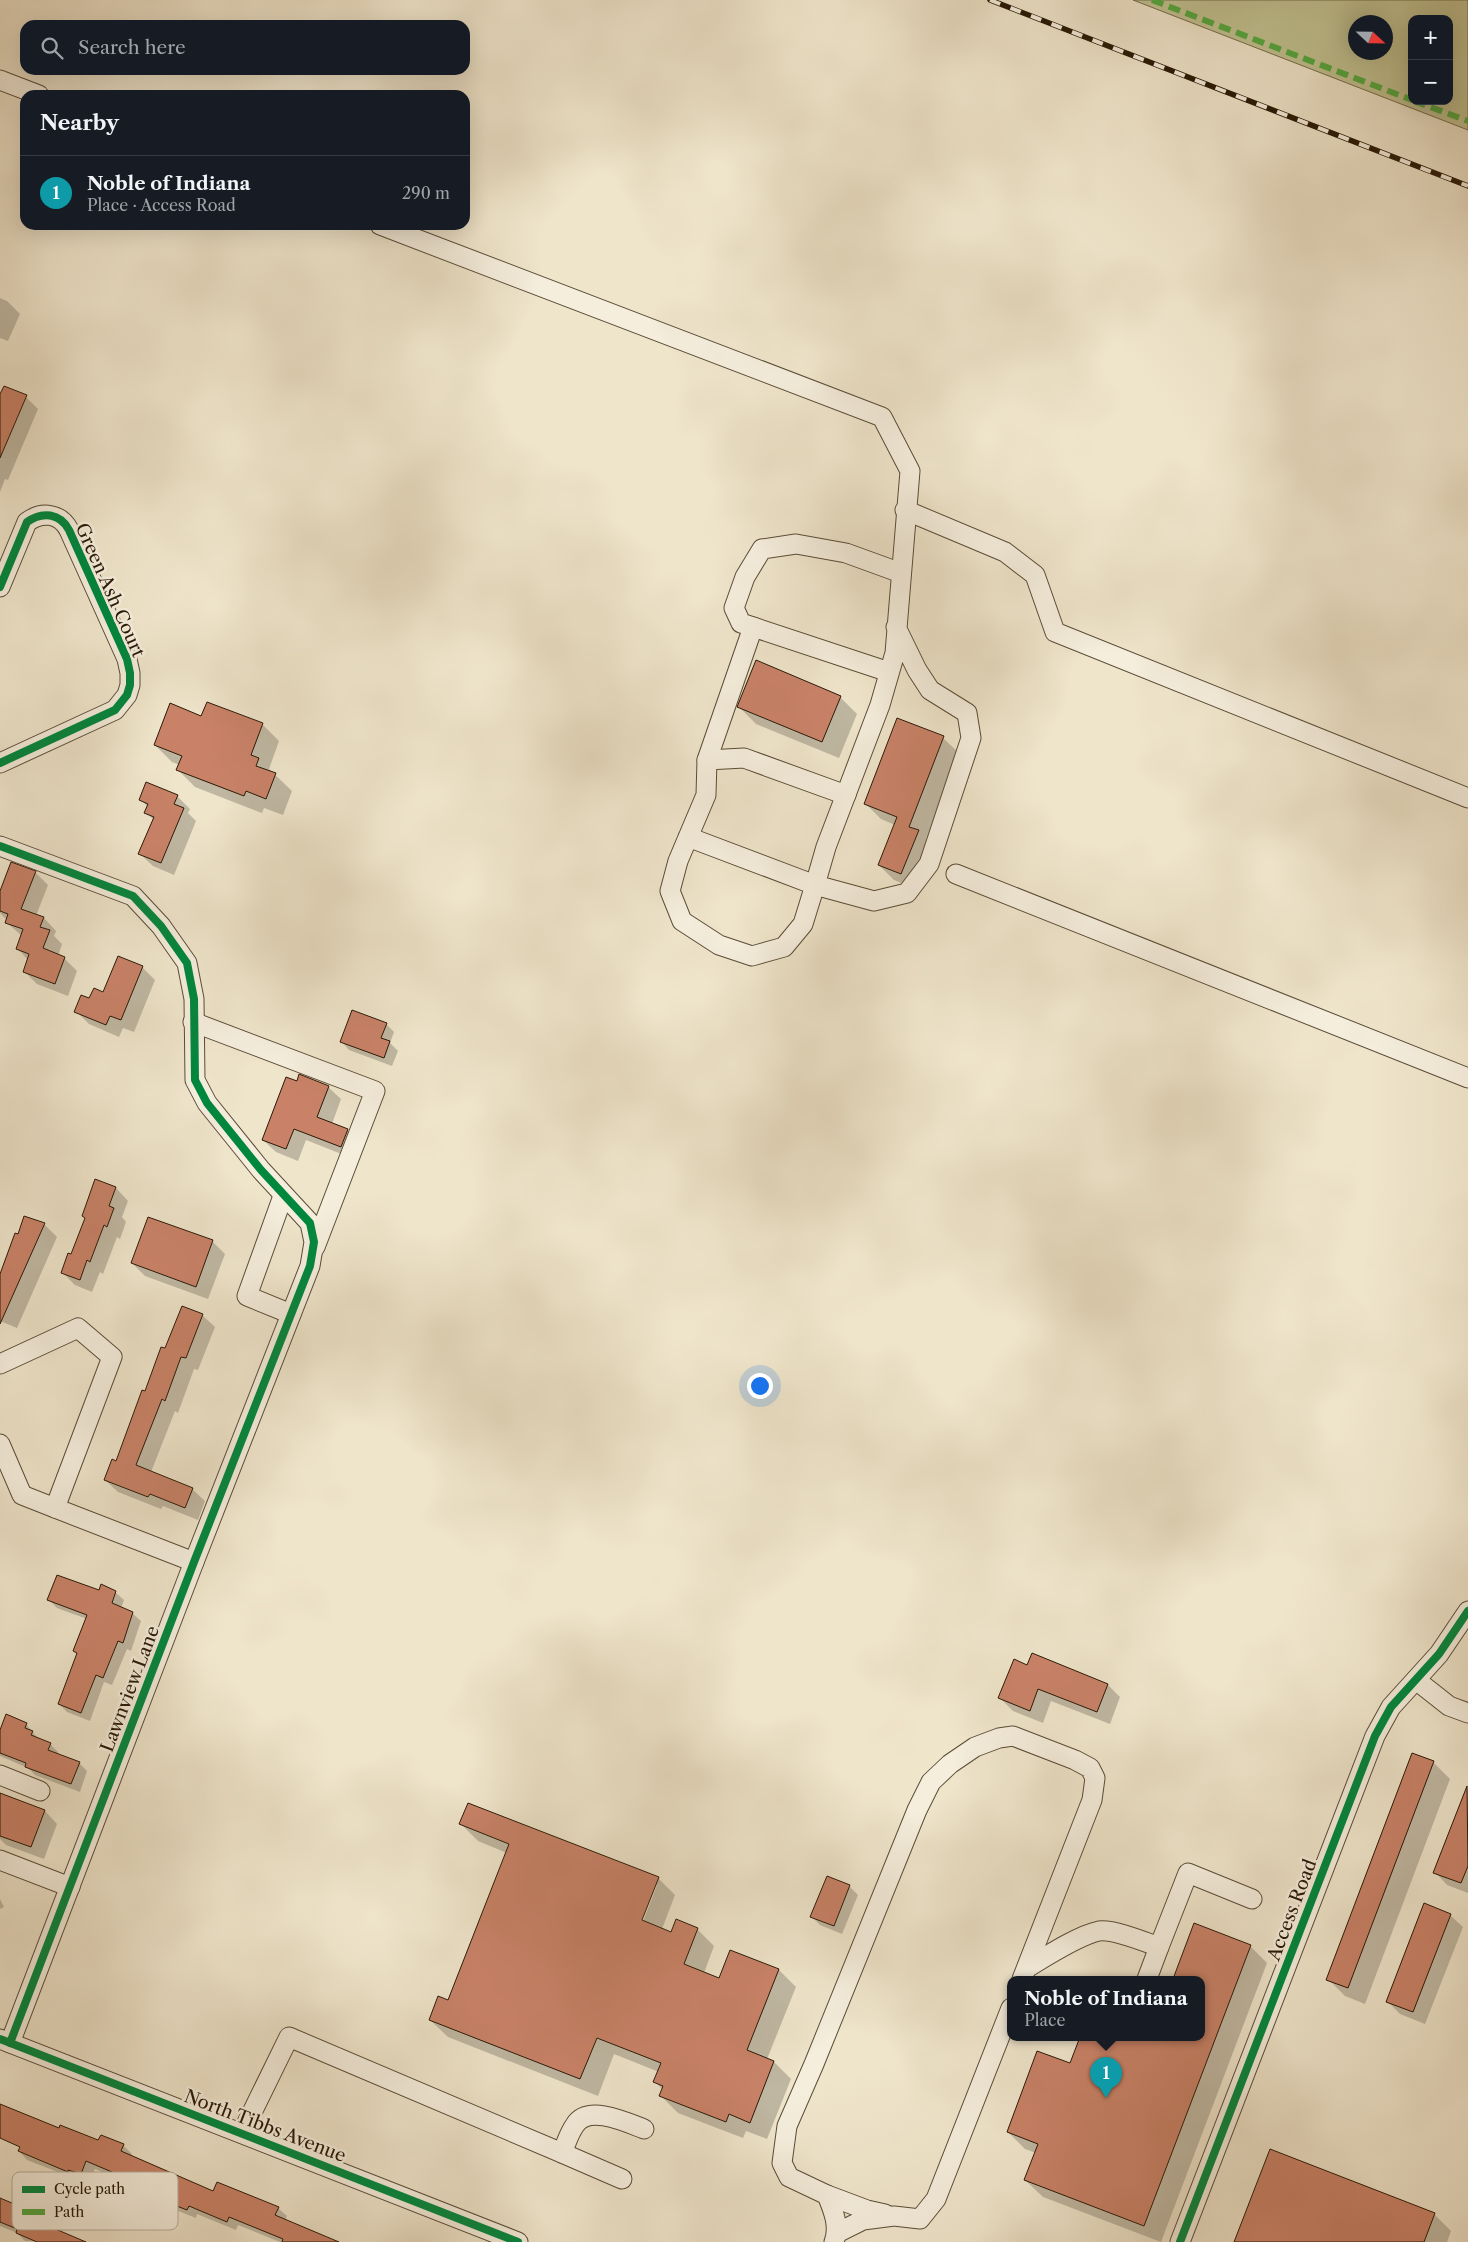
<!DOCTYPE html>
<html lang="en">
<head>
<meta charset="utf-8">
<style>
  :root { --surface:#171b24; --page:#20242c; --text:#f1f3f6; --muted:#9ea1a6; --line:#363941; --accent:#1a73e8 }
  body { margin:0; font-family:"Libre Caslon Text",serif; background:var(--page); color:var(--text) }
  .controls { position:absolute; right:15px; top:15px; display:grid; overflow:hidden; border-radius:10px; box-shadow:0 5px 20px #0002 }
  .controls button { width:45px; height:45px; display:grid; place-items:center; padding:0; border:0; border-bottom:1px solid var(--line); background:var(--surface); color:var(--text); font:25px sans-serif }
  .compass { position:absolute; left:1348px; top:15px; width:45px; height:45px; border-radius:50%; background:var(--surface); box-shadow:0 5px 20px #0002; rotate:112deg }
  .you { position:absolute; left:759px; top:1385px; width:18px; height:18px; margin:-12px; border:4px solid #fff; border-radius:50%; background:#1a73e8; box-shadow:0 0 0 8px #1a73e833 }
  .badge { display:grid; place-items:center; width:32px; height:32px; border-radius:50%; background:var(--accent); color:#fff; font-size:16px; font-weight:700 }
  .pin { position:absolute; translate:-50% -41px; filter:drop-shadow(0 1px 2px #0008) }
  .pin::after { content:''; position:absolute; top:26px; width:18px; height:15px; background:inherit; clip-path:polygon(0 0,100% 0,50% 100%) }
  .popup { position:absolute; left:1007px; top:1976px; width:198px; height:65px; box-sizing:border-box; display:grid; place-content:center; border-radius:10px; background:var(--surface); filter:drop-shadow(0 1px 4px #0005); font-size:16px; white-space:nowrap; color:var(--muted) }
  .popup b { font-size:19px; color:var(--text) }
  .popup::after { content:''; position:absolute; left:50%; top:100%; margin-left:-10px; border:10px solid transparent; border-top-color:var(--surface) }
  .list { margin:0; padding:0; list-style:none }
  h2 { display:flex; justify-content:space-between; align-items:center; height:65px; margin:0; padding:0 20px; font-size:21px }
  h2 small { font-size:16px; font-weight:400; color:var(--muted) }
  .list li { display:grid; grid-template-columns:32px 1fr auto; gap:15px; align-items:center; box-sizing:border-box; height:75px; padding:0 20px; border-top:1px solid var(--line) }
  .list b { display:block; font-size:19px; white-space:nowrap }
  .list p { margin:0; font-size:16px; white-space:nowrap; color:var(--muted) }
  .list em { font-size:16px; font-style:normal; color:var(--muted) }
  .icon { flex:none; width:28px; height:28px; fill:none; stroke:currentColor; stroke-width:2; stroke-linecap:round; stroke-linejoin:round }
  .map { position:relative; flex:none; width:1468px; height:2242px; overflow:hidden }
  .search { position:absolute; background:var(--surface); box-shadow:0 5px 20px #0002; left:20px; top:20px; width:450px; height:55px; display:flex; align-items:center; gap:12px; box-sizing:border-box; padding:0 18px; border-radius:15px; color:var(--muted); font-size:19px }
  .panel { position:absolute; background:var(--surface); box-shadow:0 5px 20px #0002; left:20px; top:90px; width:450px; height:140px; border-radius:15px }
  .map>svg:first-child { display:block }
  .green { fill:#c1c292; stroke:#746e4c; fill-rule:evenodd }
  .shadow { fill:#0003; fill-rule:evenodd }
  .building { fill:#c98268; stroke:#281906 }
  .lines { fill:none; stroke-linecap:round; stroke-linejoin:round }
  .minor-casing { stroke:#5a4c37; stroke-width:21 }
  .minor { stroke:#f5eedd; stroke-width:19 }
  .rail-casing { stroke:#281906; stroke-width:5.5 }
  .rail { stroke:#f5eedd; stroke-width:4; stroke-dasharray:11; stroke-linecap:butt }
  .quiet { stroke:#53a940; stroke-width:6; stroke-dasharray:12 6; stroke-linecap:butt }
  .cycleway-casing { stroke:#f5eedd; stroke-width:11 }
  .cycleway { stroke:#00873e; stroke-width:8 }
  .labels { text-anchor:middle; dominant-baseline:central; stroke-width:5; stroke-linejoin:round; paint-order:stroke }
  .street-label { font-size:18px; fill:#281906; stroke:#f5eedd }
  .key { fill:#f5eedd; stroke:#b8ae9c; stroke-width:1 }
  .key-label { font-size:14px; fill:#281906 }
</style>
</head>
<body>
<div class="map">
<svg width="1468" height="2242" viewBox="0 0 1468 2242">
  <rect width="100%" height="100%" fill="#efe5cb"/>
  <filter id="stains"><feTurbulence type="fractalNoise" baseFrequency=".004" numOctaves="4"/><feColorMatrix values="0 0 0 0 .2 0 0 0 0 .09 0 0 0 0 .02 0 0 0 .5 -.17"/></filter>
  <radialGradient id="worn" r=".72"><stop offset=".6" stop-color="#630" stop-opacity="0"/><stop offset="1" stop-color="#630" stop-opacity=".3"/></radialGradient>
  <path class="green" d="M 1133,0 L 1468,0 L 1468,130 ZM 1412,19 L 1449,19 L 1449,101 L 1412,101 ZM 1356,22 L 1386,22 L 1386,52 L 1356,52 Z"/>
  <g class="shadow">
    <polygon points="0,298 7,301 20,314 8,341 0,338"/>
    <polygon points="0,397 26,397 38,409 8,480 5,479 0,492"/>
    <polygon points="840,697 857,714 839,758 756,724 739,707"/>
    <polygon points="202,717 262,724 279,741 269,769 292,791 283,815 264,808 262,813 195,787 178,770 180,765 172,762 155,745"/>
    <polygon points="898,720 943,738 959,753 926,839 933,847 916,889 894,880 879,865 895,825 881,819 866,804"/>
    <polygon points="177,796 190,809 188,813 196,821 174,875 153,866 140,854 154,820 146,813 148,807 140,799"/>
    <polygon points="35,872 48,885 36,916 44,918 56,931 54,936 62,944 58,956 64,958 77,971 68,996 37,984 24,971 28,960 17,948 22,936 6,922 7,920 0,913 0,894"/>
    <polygon points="142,967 155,980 134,1032 123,1028 119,1037 89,1024 76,1011"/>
    <polygon points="386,1024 394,1032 390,1043 398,1051 392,1066 349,1050 341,1041"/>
    <polygon points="297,1082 328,1087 341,1099 332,1124 347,1130 360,1142 354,1159 306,1140 298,1161 276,1152 263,1140"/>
    <polygon points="116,1188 128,1201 122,1217 126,1222 120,1239 117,1237 103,1274 100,1272 92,1292 75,1285 62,1272"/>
    <polygon points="44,1224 57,1237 17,1328 0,1321 0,1272 2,1274 19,1236"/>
    <polygon points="212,1241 225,1254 208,1299 145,1276 132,1263"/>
    <polygon points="202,1315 215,1327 198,1370 194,1369 178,1413 175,1411 151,1472 192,1489 205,1501 198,1520 163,1506 161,1509 118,1492 105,1480 116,1463 166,1349"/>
    <polygon points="99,1592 115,1592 124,1600 121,1608 132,1613 141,1621 131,1651 127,1649 112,1685 104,1682 90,1721 67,1712 59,1704 77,1654 74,1651 87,1619 57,1608 49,1600"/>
    <polygon points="1028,1666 1108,1685 1120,1697 1110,1724 1051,1701 1043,1723 1013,1711 1000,1698"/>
    <polygon points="26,1724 39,1740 50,1744 58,1752 57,1755 79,1763 87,1771 80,1792 35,1775 28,1768 0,1756 0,1733"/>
    <polygon points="1433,1762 1450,1779 1365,2004 1345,1996 1328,1979"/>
    <polygon points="1468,1786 1468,1893 1447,1885 1435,1872"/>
    <polygon points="0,1794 45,1811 57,1824 44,1859 6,1845 0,1839"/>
    <path d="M 461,1824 L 658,1878 L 675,1895 L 662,1929 L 672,1933 L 697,1929 L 714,1946 L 704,1973 L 720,1980 L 779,1970 L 796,1987 L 767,2059 L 774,2062 L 791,2079 L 767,2139 L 746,2131 L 743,2138 L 678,2113 L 661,2096 L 663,2090 L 655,2082 L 659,2072 L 614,2054 L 598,2096 L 448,2037 L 430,2020 L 449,2002 L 507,1853 L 478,1841 ZM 654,1885 L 657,1885 L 641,1927 L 638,1926 Z"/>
    <polygon points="849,1886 858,1895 842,1934 820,1925 812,1917"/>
    <polygon points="0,1899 4,1907 0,1909"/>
    <polygon points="1450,1915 1463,1927 1425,2024 1400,2014 1387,2001"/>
    <polygon points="1195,1925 1250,1946 1267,1963 1161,2242 1043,2197 1025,2180 1036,2153 1025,2149 1008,2132 1070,2065 1081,2037 1201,2037 1201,1979 1174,1979"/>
    <polygon points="99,2142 123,2145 132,2154 130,2157 214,2192 278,2208 287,2216 285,2220 338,2242 280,2242 238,2225 236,2230 197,2214 196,2218 173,2209 165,2230 152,2225 144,2216 149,2204 131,2197 123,2215 110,2209 101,2201 112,2176 95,2169 89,2182 77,2177 76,2179 27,2160 19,2151"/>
    <polygon points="0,2199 26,2210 28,2206 50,2215 58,2223 55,2230 84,2242 25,2241 17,2233 0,2226"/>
    <polygon points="1434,2214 1451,2231 1447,2242 1236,2242"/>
  </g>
  <g class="building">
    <polygon points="4,386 27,395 0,458 0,394"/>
    <polygon points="756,660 841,696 822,742 737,707"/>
    <polygon points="207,702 263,723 251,755 259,758 256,766 276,773 266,799 246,791 244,796 176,770 182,756 154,745 170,703 201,716"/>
    <polygon points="897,718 944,736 909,827 919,830 901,874 878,865 897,817 864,804"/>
    <polygon points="146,782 178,795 174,804 184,808 161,863 138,854 154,817 144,813 148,804 139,800"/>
    <polygon points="11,862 36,871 21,909 44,917 40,927 50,930 43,948 65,957 55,984 23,972 29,954 16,949 23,929 5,923 8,914 0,911 0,891"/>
    <polygon points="118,956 143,966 121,1020 110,1016 106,1025 74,1012 81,995 89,998 94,988 103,992"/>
    <polygon points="352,1010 387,1023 381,1038 390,1041 384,1058 340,1042"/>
    <polygon points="299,1074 329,1086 317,1117 348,1129 341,1147 294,1129 286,1149 262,1140 286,1077 297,1081"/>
    <polygon points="95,1179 116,1187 109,1206 114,1208 107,1227 104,1225 90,1262 87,1260 80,1280 61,1273 68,1253 71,1254 85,1218 82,1216"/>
    <polygon points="24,1216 45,1223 0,1324 0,1274 15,1233 18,1234"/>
    <polygon points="148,1217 213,1240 196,1287 131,1263"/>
    <polygon points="182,1306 203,1314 186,1358 181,1357 165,1401 162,1399 136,1465 193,1488 185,1508 150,1494 148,1497 104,1480 112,1459 116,1461 142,1390 145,1391 161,1347 165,1348"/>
    <polygon points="57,1575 99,1590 101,1584 116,1591 112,1603 133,1612 123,1643 118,1641 103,1678 96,1675 81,1713 58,1704 77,1653 73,1651 87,1615 47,1600"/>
    <polygon points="1032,1653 1108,1684 1097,1712 1038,1689 1030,1711 998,1698 1014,1659 1027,1665"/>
    <polygon points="6,1714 27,1723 25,1728 33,1731 31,1735 51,1743 48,1750 80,1762 71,1784 25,1767 26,1763 0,1753 0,1730"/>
    <polygon points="1412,1753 1434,1761 1348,1988 1326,1980"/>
    <polygon points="1467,1786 1468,1866 1461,1883 1433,1873"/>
    <polygon points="0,1793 45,1810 31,1847 0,1836"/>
    <polygon points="468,1803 659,1877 642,1920 671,1932 676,1919 698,1928 684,1964 719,1978 730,1950 779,1969 747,2050 774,2061 750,2123 729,2114 726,2122 659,2096 663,2086 653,2082 661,2063 597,2038 580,2079 429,2020 438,1996 448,2000 509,1844 459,1824"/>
    <polygon points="827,1876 850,1885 834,1926 810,1917"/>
    <polygon points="1424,1903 1451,1914 1413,2012 1386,2002"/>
    <polygon points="1194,1923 1251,1945 1144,2226 1024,2180 1038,2144 1007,2132 1037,2051 1070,2063 1080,2037 1201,2037 1201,1979 1173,1979"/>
    <polygon points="0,2104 59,2128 60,2125 98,2140 101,2135 124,2144 121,2151 213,2191 217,2182 279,2207 275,2215 339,2242 282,2242 283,2239 229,2217 227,2222 189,2206 187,2210 164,2201 156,2222 142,2217 149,2200 123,2189 115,2208 100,2201 112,2172 86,2161 81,2174 68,2170 68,2172 18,2151 20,2147 0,2138"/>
    <polygon points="1270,2149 1435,2213 1424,2242 1234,2242"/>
    <polygon points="0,2198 26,2209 27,2205 50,2214 46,2225 86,2242 37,2242 16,2233 17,2229 0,2222"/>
  </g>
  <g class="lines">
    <g class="minor-casing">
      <g id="minor">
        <polyline points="0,80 39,95"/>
        <polyline points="380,225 882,417 910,471 895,653 880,705 826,847 815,885 874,901 907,893 929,864 971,738 967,713 930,690 917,670 896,627"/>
        <polyline points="905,510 1005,552 1035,575 1055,632 1468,798"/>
        <path d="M 0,587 L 27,522 C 42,511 60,513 69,530 L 127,659 L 130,673 L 130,685 L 127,695 L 115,710 L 0,763"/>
        <polyline points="889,672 741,623 734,608 745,577 762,549 796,544 846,553 901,573"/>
        <polyline points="707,760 744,758 846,795"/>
        <polyline points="688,837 815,885 803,924 784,947 752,956 719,945 682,921 670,891 678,861 706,795 707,760 753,627"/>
        <polyline points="0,846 133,896 161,926 187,963 194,999 195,1080 207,1103 261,1170 310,1223 314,1242 310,1266 194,1562 10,2043"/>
        <polyline points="956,874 1468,1078"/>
        <polyline points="193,1022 375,1091 315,1247"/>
        <polyline points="283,1196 247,1296 291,1314"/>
        <polyline points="0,1364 78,1328 112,1357 55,1508 22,1495 0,1444"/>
        <polyline points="55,1508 194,1562"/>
        <polyline points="1416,1680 1449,1706 1468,1713"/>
        <polyline points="0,1775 40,1791"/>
        <polyline points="0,1860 70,1887"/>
        <path d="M 1027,1968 C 1045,1957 1079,1935 1099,1931 C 1114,1929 1145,1942 1159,1947 L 1188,1873 L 1252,1899"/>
        <polyline points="1147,1979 1159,1947"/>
        <polyline points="0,2039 518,2242"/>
        <polyline points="242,2133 289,2037 562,2153"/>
        <path d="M 622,2179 L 562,2153 C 566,2144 569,2133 575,2125 C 588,2104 626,2122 644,2129"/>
        <polyline points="827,2195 867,2210 885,2214"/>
        <polyline points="837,2233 863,2220 894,2216 920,2219 936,2199 1011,2008"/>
        <path d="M 834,2242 C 840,2226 833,2210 827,2195 L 789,2177 L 782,2163 L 787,2126 L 814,2064 L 917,1810 L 931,1782 L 950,1764 L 975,1747 L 999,1738 L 1013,1736 L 1075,1760 L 1090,1768 L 1095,1778 L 1092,1800 L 1022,1979"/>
        <polyline points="1180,2242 1375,1736 1391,1707 1439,1654 1468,1611"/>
      </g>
    </g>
    <use href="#minor" class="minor"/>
    <g class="rail-casing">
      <polyline id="rail" points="990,0 1468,186"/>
    </g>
    <use href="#rail" class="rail"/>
    <g class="quiet">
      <polyline points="1152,0 1412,100"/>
      <polyline points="1414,101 1468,121"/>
    </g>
    <g class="cycleway-casing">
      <g id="cycleway">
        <path d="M 0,587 L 27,522 C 42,511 60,513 69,530 L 127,659 L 130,673 L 130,685 L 127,695 L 115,710 L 0,763"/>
        <polyline points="0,846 133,896 161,926 187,963 194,999 195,1080 207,1103 261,1170 310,1223 314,1242 310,1266 194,1562 10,2043"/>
        <polyline points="0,2039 518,2242"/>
        <polyline points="1180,2242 1375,1736 1391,1707 1439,1654 1468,1611"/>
      </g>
    </g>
    <use href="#cycleway" class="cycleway"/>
  </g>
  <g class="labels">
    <g class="street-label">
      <text transform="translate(110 590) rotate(66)">Green Ash Court</text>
      <text transform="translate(130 1689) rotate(-69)">Lawnview Lane</text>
      <text transform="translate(1292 1910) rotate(-69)">Access Road</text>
      <text transform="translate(265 2126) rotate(21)">North Tibbs Avenue</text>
    </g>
  </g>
  <rect x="12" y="2172" width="166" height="58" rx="8" class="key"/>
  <rect x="22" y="2186" width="23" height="7" fill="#00873e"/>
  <rect x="22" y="2209" width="23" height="6" fill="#53a940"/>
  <g class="key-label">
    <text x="54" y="2194">Cycle path</text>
    <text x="54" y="2217">Path</text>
  </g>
  <rect width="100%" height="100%" filter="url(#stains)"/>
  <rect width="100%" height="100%" fill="url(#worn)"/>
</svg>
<div class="controls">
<button>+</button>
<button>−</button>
</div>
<svg class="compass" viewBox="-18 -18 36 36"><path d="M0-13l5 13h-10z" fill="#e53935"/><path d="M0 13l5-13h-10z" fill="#9ea1a6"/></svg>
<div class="you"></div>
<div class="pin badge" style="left:1106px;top:2098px;background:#0f9aa8">1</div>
<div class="popup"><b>Noble of Indiana</b>Place</div>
<div class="search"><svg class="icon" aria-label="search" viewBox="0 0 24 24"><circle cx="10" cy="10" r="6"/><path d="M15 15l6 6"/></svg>Search here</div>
<section class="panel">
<h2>Nearby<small></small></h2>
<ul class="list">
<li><span class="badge" style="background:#0f9aa8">1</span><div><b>Noble of Indiana</b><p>Place · Access Road</p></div><em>290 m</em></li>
</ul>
</section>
</div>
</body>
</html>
